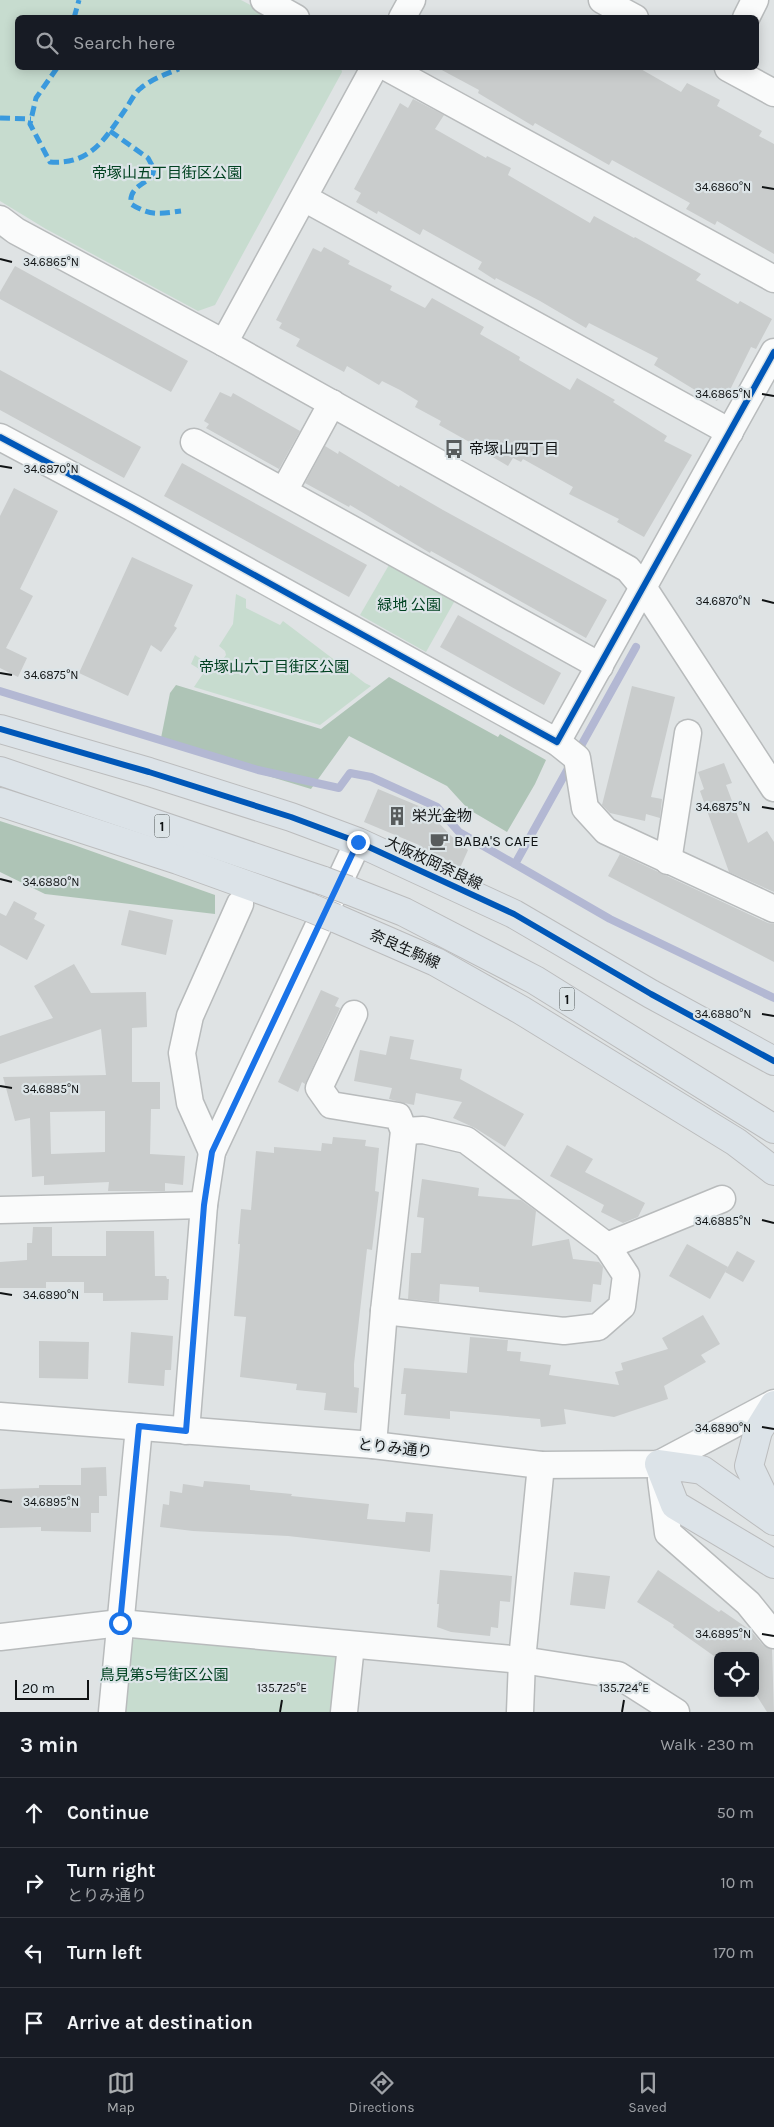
<!DOCTYPE html>
<html lang="en">
<head>
<meta charset="utf-8">
<style>
  :root { --surface:#171b24; --page:#20242c; --text:#f1f3f6; --muted:#9ea1a6; --line:#363941; --accent:#acafb1 }
  body { margin:0; font-family:Karla,"Noto Sans JP",sans-serif; background:var(--page); color:var(--text) }
  .controls { position:absolute; right:15px; bottom:15px; display:grid; overflow:hidden; border-radius:8px; box-shadow:0 2px 12px #0003 }
  .controls button { width:45px; height:45px; display:grid; place-items:center; padding:0; border:0; border-bottom:1px solid var(--line); background:var(--surface); color:var(--text); font:25px sans-serif }
  .scale { position:absolute; left:15px; bottom:12px; width:74px; box-sizing:border-box; padding-left:5px; border:2px solid #101314; border-top:0; font-size:14px; line-height:18px; white-space:nowrap; color:#101314; -webkit-text-stroke:4px #dce4e7; paint-order:stroke }
  .stop { position:absolute; width:15px; height:15px; margin:-11px; border:4px solid #1a73e8; border-radius:50%; background:#fff }
  .stop.end { background:#1a73e8; border-color:#fff; box-shadow:0 1px 5px #0008 }
  .list { margin:0; padding:0; list-style:none }
  h2 { display:flex; justify-content:space-between; align-items:center; height:65px; margin:0; padding:0 20px; font-size:21px }
  h2 small { font-size:16px; font-weight:400; color:var(--muted) }
  .list li { display:grid; grid-template-columns:32px 1fr auto; gap:15px; align-items:center; box-sizing:border-box; height:70px; padding:0 20px; border-top:1px solid var(--line) }
  .list b { display:block; font-size:19px; white-space:nowrap }
  .list p { margin:0; font-size:16px; white-space:nowrap; color:var(--muted) }
  .list em { font-size:16px; font-style:normal; color:var(--muted) }
  .icon { flex:none; width:28px; height:28px; fill:none; stroke:currentColor; stroke-width:2; stroke-linecap:round; stroke-linejoin:round }
  .map { position:relative; flex:none; width:774px; height:1712px; overflow:hidden }
  .search { position:absolute; background:var(--surface); box-shadow:0 2px 12px #0003; left:15px; right:15px; top:15px; height:55px; display:flex; align-items:center; gap:12px; box-sizing:border-box; padding:0 18px; border-radius:8px; color:var(--muted); font-size:19px }
  .sheet { height:345px; background:var(--surface) }
  nav { display:flex; justify-content:space-around; align-items:center; box-sizing:border-box; height:70px; border-top:1px solid var(--line); background:var(--surface); font-size:14px; color:var(--muted) }
  nav a { display:grid; justify-items:center; gap:2px }
  nav .on { color:var(--accent) }
  .map>svg:first-child { display:block }
  .green { fill:#c7dccf }
  .forest { fill:#aec4b6 }
  .lines { fill:none; stroke-linecap:round; stroke-linejoin:round }
  .stream { stroke:#b3b8d3; stroke-width:8 }
  .building { fill:#c9cccc; fill-rule:evenodd }
  .minor-casing { stroke:#b8bbbc; stroke-width:29 }
  .major-casing { stroke:#bbbcbd; stroke-width:30 }
  .minor { stroke:#fafbfb; stroke-width:26 }
  .major { stroke:#dce3e8; stroke-width:28 }
  .major-bridge-casing { stroke:#bbbcbd; stroke-width:30; stroke-linecap:butt }
  .major-bridge { stroke:#dce3e8; stroke-width:28 }
  .quiet { stroke:#3a9ade; stroke-width:5; stroke-dasharray:10 5; stroke-linecap:butt }
  .cycleway-casing { stroke:#dce4e7; stroke-width:9 }
  .cycleway { stroke:#0057b8; stroke-width:6 }
  .route { stroke:#1a73e8; stroke-width:6 }
  .ticks { fill:none; stroke:#101314; stroke-width:2 }
  .labels { text-anchor:middle; dominant-baseline:central; stroke-width:4.5; stroke-linejoin:round; paint-order:stroke }
  .shield { fill:#dce4e7; stroke:#4d5253; stroke-width:1 }
  .shield-label { font-size:14px; font-weight:bold; fill:#101314 }
  .park-label { font-size:15px; fill:#004221; stroke:#dce4e7 }
  .poi-label { font-size:15px; fill:#101314; stroke:#dce4e7; text-anchor:start }
  .street-label { font-size:15px; fill:#101314; stroke:#dce4e7 }
  .ticks-label { font-size:12px; text-anchor:middle; fill:#101314; stroke:#dce4e7; stroke-width:4.5; stroke-linejoin:round; paint-order:stroke }
</style>
</head>
<body>
<div class="map">
<svg width="774" height="1712" viewBox="0 0 774 1712">
  <rect width="100%" height="100%" fill="#dfe3e4"/>
  <g class="green">
    <polygon points="0,0 241,0 273,17 18,18 18,68 341,68 342,72 215,305 198,311 46,229 0,201"/>
    <polygon points="393,558 458,595 426,652 360,615"/>
    <polygon points="236,594 246,599 246,608 280,625 283,621 365,683 371,686 320,725 194,687 204,672 191,664 195,655 216,669 226,655 225,651 219,646 233,624"/>
    <polygon points="138,1636 331,1653 339,1661 334,1712 123,1712 129,1644"/>
  </g>
  <g class="forest">
    <polygon points="389,677 498,737 500,734 546,760 535,784 507,832 468,809 447,786 349,736 311,789 160,743 170,693 176,685 321,729"/>
    <polygon points="0,821 74,845 215,895 215,914 45,894 0,872"/>
  </g>
  <g class="lines">
    <g class="stream">
      <polyline points="0,691 258,770 339,788 350,773 371,777 437,807 459,832 610,919 774,998"/>
      <polyline points="577,753 636,647"/>
      <polyline points="515,864 570,765"/>
    </g>
  </g>
  <g class="building">
    <polygon points="438,68 639,68 681,92 687,83 720,100 717,106 762,131 759,136 774,144 774,254 717,221 715,225 686,209 690,203 612,160 609,165 535,123 533,126 478,93 479,90"/>
    <polygon points="413,99 444,115 435,129 486,158 487,156 511,168 508,175 590,223 594,216 634,238 635,237 701,274 696,280 738,304 740,301 772,319 756,349 751,347 727,396 721,393 717,401 695,390 654,365 658,358 589,323 586,328 540,301 496,278 495,280 478,269 482,262 423,229 420,235 378,211 377,214 356,202 361,193 354,189 400,103 408,108"/>
    <polygon points="324,247 350,261 348,264 392,286 390,290 425,308 432,298 484,327 480,334 520,357 519,360 570,390 577,378 615,400 613,402 667,436 664,441 692,455 644,537 617,522 619,519 569,494 573,487 523,459 521,462 513,458 508,466 481,450 482,449 439,425 441,421 415,407 418,401 400,390 382,381 379,385 347,366 344,372 296,346 300,339 279,328 282,323 276,320 313,248 321,252"/>
    <polygon points="15,266 188,361 171,392 0,299 0,292"/>
    <polygon points="0,370 141,447 124,478 0,410"/>
    <polygon points="220,392 231,397 233,393 300,431 279,469 206,428 209,424 204,421"/>
    <polygon points="325,446 338,454 339,451 399,487 400,485 443,510 607,600 586,638 431,551 430,553 350,505 349,507 305,483"/>
    <polygon points="182,463 367,565 349,597 164,496"/>
    <polygon points="14,488 58,511 20,589 33,596 6,648 27,658 18,677 0,668 0,516"/>
    <polygon points="132,557 193,585 174,626 177,628 161,652 151,645 128,696 79,673"/>
    <polygon points="458,615 561,673 544,705 440,647"/>
    <polygon points="632,686 675,697 651,797 662,799 660,818 646,814 645,821 610,813 602,805"/>
    <polygon points="724,763 732,783 726,785 748,843 767,831 774,842 774,892 729,872 700,791 704,789 698,772"/>
    <polygon points="378,789 426,809 450,835 468,850 460,868 418,847 419,845 364,822"/>
    <polygon points="620,854 768,923 774,924 774,962 608,876"/>
    <polygon points="14,901 37,913 34,919 45,925 27,960 0,945 0,913 6,916"/>
    <polygon points="129,910 173,920 166,955 121,945"/>
    <path d="M 74,964 L 91,993 L 146,992 L 147,1027 L 132,1028 L 132,1082 L 160,1082 L 160,1109 L 151,1109 L 150,1154 L 185,1156 L 183,1185 L 165,1183 L 165,1191 L 108,1191 L 109,1182 L 44,1185 L 44,1176 L 32,1177 L 30,1118 L 15,1121 L 3,1077 L 106,1075 L 101,1029 L 0,1064 L 0,1036 L 53,1018 L 34,986 ZM 105,1111 L 105,1152 L 51,1154 L 50,1112 Z"/>
    <polygon points="321,990 339,998 335,1006 340,1008 305,1084 302,1082 298,1092 278,1082"/>
    <polygon points="390,1036 414,1040 410,1059 462,1069 460,1079 524,1114 505,1147 475,1128 453,1118 462,1102 416,1093 414,1105 404,1103 389,1099 392,1088 354,1081 360,1050 386,1055"/>
    <polygon points="333,1137 366,1140 365,1146 379,1148 375,1191 379,1192 372,1250 367,1249 354,1364 354,1387 359,1388 357,1413 324,1410 326,1393 296,1390 297,1384 240,1377 246,1317 234,1316 240,1244 238,1244 241,1209 251,1210 256,1151 274,1153 274,1147 321,1151 322,1143 332,1144"/>
    <polygon points="567,1145 593,1159 585,1172 645,1203 638,1217 623,1223 601,1212 604,1205 550,1176"/>
    <polygon points="422,1179 479,1188 478,1196 521,1200 536,1211 532,1246 569,1239 573,1259 599,1262 603,1267 601,1285 593,1284 591,1302 479,1292 479,1287 440,1284 439,1302 408,1299 411,1253 421,1253 424,1218 417,1217"/>
    <polygon points="33,1227 52,1227 52,1256 106,1256 106,1231 154,1231 155,1276 166,1276 167,1279 169,1279 168,1300 103,1301 103,1293 84,1293 84,1282 46,1282 46,1288 0,1288 0,1262 27,1260 27,1243 32,1243"/>
    <polygon points="687,1244 728,1267 710,1299 669,1276"/>
    <polygon points="737,1251 755,1261 743,1282 725,1272"/>
    <polygon points="703,1315 720,1344 701,1355 706,1362 664,1386 668,1399 614,1417 564,1409 566,1424 541,1427 540,1419 450,1411 450,1419 404,1415 406,1394 401,1394 404,1368 467,1373 470,1337 508,1340 507,1351 521,1352 520,1361 551,1365 549,1375 619,1385 615,1372 623,1370 621,1363 668,1349 662,1338"/>
    <polygon points="131,1332 173,1336 171,1370 165,1370 164,1386 128,1383"/>
    <polygon points="39,1341 89,1342 88,1379 39,1378"/>
    <polygon points="106,1467 107,1496 99,1496 99,1513 91,1513 91,1532 41,1531 41,1527 0,1528 0,1489 39,1488 39,1485 81,1485 81,1468"/>
    <polygon points="204,1481 250,1485 250,1490 292,1494 291,1496 369,1504 367,1519 405,1522 406,1512 433,1514 430,1552 288,1536 193,1531 160,1527 163,1504 169,1505 170,1491 182,1493 183,1484 203,1487"/>
    <polygon points="440,1570 512,1576 510,1602 500,1601 498,1628 491,1627 490,1636 451,1632 437,1627 439,1604 437,1604"/>
    <polygon points="658,1570 719,1612 721,1610 750,1630 763,1645 772,1649 774,1712 767,1712 755,1693 755,1656 714,1656 673,1627 674,1625 637,1602"/>
    <polygon points="574,1572 610,1576 605,1609 570,1605"/>
  </g>
  <g class="lines">
    <g class="minor-casing">
      <g id="minor">
        <polyline points="264,0 296,18"/>
        <polyline points="602,0 635,18"/>
        <polyline points="402,18 412,0"/>
        <polyline points="746,18 755,0"/>
        <polyline points="388,68 774,279"/>
        <polyline points="728,68 774,93"/>
        <polyline points="304,198 730,432"/>
        <polyline points="0,219 16,231 224,343 628,569 643,587 774,788"/>
        <polyline points="224,343 374,68"/>
        <polyline points="0,437 133,508 557,742 577,758 585,808 606,831 774,909"/>
        <polyline points="194,442 600,666"/>
        <polyline points="284,491 332,403"/>
        <polyline points="557,742 774,352"/>
        <polyline points="668,861 688,733"/>
        <polyline points="354,1014 319,1088 331,1105 398,1116 404,1131 384,1311 373,1445"/>
        <polyline points="212,1152 190,1103 182,1053 190,1016 240,904"/>
        <polyline points="0,1210 204,1205"/>
        <polyline points="607,1246 722,1199"/>
        <polyline points="384,1311 564,1331 598,1327 622,1306 626,1275 607,1246 466,1140 423,1130 404,1131"/>
        <polyline points="0,1416 373,1445 541,1465 659,1464 774,1403"/>
        <polyline points="186,1431 204,1205 212,1152 358,842"/>
        <polyline points="661,1479 668,1533 748,1603 774,1635"/>
        <polyline points="0,1637 120,1623 522,1660 618,1675 676,1712"/>
        <polyline points="112,1712 139,1427"/>
        <polyline points="344,1712 351,1645"/>
        <polyline points="520,1712 522,1660 541,1465"/>
      </g>
    </g>
    <g class="major-casing">
      <g id="major">
        <polyline points="0,729 149,772 291,817 358,842 514,914 651,994 774,1061"/>
        <polyline points="0,771 324,881"/>
        <polyline points="0,802 178,860 311,908"/>
        <polyline points="348,890 404,912 535,980 774,1129"/>
        <polyline points="335,918 436,962 521,1010 736,1142 774,1171"/>
        <polyline points="774,1405 758,1431 749,1466 769,1508 774,1513"/>
        <polyline points="774,1521 702,1470 659,1464 675,1505 774,1564"/>
      </g>
    </g>
    <use href="#minor" class="minor"/>
    <use href="#major" class="major"/>
    <g class="major-bridge-casing">
      <g id="major-bridge">
        <polyline points="324,881 348,890"/>
        <polyline points="311,908 335,918"/>
      </g>
    </g>
    <use href="#major-bridge" class="major-bridge"/>
    <g class="quiet">
      <polyline points="74,18 79,0"/>
      <path d="M 57,68 L 36,98 L 30,124 L 50,162 C 92,165 106,137 127,107 C 131,101 135,92 141,88 C 152,79 166,74 179,69"/>
      <polyline points="0,118 31,119"/>
      <path d="M 110,131 L 148,158 L 154,169 L 152,177 C 141,185 129,189 131,204 C 150,216 159,214 181,211"/>
    </g>
    <g class="cycleway-casing">
      <g id="cycleway">
        <polyline points="0,437 133,508 557,742 774,352"/>
        <polyline points="0,729 149,772 291,817 358,842 514,914 651,994 774,1061"/>
      </g>
    </g>
    <use href="#cycleway" class="cycleway"/>
  </g>
  <g class="lines">
    <polyline class="route" points="120,1623 139,1426 186,1431 204,1205 212,1152 358,842"/>
  </g>
  <path class="ticks" d="M 762,187 L 774,189M 0,259 L 12,262M 762,394 L 774,396M 0,466 L 12,468M 762,600 L 774,603M 0,673 L 12,675M 762,807 L 774,809M 0,879 L 12,882M 762,1014 L 774,1016M 0,1086 L 12,1088M 762,1220 L 774,1223M 0,1293 L 12,1295M 762,1427 L 774,1429M 0,1500 L 12,1502M 762,1634 L 774,1636M 280,1712 L 282,1700M 622,1712 L 624,1700"/>
  <defs>
    <g id="bus-bare" transform="scale(1.5)"><path d="M-5-6H5V4H4V6H2V4H-2V6H-4V4H-5ZM-3.5-4V0h7V-4ZM-3.5 1.2v1.5H-2V1.2ZM2 1.2v1.5H3.5V1.2Z" fill="#585c5d" stroke="#dce4e7" stroke-width="2.5" paint-order="stroke"/></g>
    <g id="building-bare" transform="scale(1.5)"><path d="M-4-6H4V6H1V3H-1V6H-4ZM-2.5-4.3h1.7v1.8h-1.7ZM.8-4.3h1.7v1.8H.8ZM-2.5-1h1.7V.8h-1.7ZM.8-1h1.7V.8H.8Z" fill="#585c5d" stroke="#dce4e7" stroke-width="2.5" paint-order="stroke"/></g>
    <g id="cafe-bare" transform="scale(1.5)"><path d="M-5.5-4.5H6V0H3Q3 3.5 0 3.5H-2.5Q-5.5 3.5-5.5 0ZM3-3.2v2h1.7v-2ZM-6 4.5H4V6H-6Z" fill="#585c5d" stroke="#dce4e7" stroke-width="2.5" paint-order="stroke"/></g>
  </defs>
  <g fill-rule="evenodd">
    <use href="#bus-bare" x="454" y="449"/>
    <use href="#building-bare" x="397" y="816"/>
    <use href="#cafe-bare" x="439" y="841"/>
  </g>
  <g class="labels">
    <g class="shield">
      <rect x="154.5" y="814.5" width="15" height="23" rx="4"/>
      <rect x="559.5" y="987.5" width="15" height="23" rx="4"/>
    </g>
    <g class="shield-label">
      <text x="162" y="826">1</text>
      <text x="567" y="999">1</text>
    </g>
    <g class="park-label">
      <text x="167" y="173">帝塚山五丁目街区公園</text>
      <text x="409" y="605">緑地 公園</text>
      <text x="274" y="667">帝塚山六丁目街区公園</text>
      <text x="164" y="1675">鳥見第5号街区公園</text>
    </g>
    <g class="poi-label">
      <text x="469" y="449">帝塚山四丁目</text>
      <text x="412" y="816">栄光金物</text>
      <text x="454" y="841">BABA'S CAFE</text>
    </g>
    <g class="street-label">
      <text transform="translate(434 863) rotate(25)">大阪枚岡奈良線</text>
      <text transform="translate(405 949) rotate(24)">奈良生駒線</text>
      <text transform="translate(395 1448) rotate(6)">とりみ通り</text>
    </g>
  </g>
  <g class="ticks-label">
    <text x="723" y="191">34.6860°N</text>
    <text x="51" y="266">34.6865°N</text>
    <text x="723" y="398">34.6865°N</text>
    <text x="51" y="473">34.6870°N</text>
    <text x="723" y="605">34.6870°N</text>
    <text x="51" y="679">34.6875°N</text>
    <text x="723" y="811">34.6875°N</text>
    <text x="51" y="886">34.6880°N</text>
    <text x="723" y="1018">34.6880°N</text>
    <text x="51" y="1093">34.6885°N</text>
    <text x="723" y="1225">34.6885°N</text>
    <text x="51" y="1299">34.6890°N</text>
    <text x="723" y="1432">34.6890°N</text>
    <text x="51" y="1506">34.6895°N</text>
    <text x="723" y="1638">34.6895°N</text>
    <text x="282" y="1692">135.725°E</text>
    <text x="624" y="1692">135.724°E</text>
  </g>
</svg>
<div class="controls">
<button><svg class="icon" aria-label="locate" viewBox="0 0 24 24"><circle cx="12" cy="12" r="6"/><path d="M12 2v4M12 18v4M2 12h4M18 12h4"/></svg></button>
</div>
<div class="scale">20 m</div>
<div class="stop" style="left:120px;top:1623px"></div>
<div class="stop end" style="left:358px;top:842px"></div>
<div class="search"><svg class="icon" aria-label="search" viewBox="0 0 24 24"><circle cx="10" cy="10" r="6"/><path d="M15 15l6 6"/></svg>Search here</div>
</div>
<section class="sheet">
<h2>3 min<small>Walk · 230 m</small></h2>
<ul class="list">
<li><svg class="icon" aria-label="ahead" viewBox="0 0 24 24"><path d="M12 20V5M6 11l6-6 6 6"/></svg><div><b>Continue</b></div><em>50 m</em></li>
<li><svg class="icon" aria-label="right" viewBox="0 0 24 24"><path d="M7 20v-9h11M14 6l5 5-5 5"/></svg><div><b>Turn right</b><p>とりみ通り</p></div><em>10 m</em></li>
<li><svg class="icon" aria-label="left" viewBox="0 0 24 24"><path d="M17 20v-9H6M10 6l-5 5 5 5"/></svg><div><b>Turn left</b></div><em>170 m</em></li>
<li><svg class="icon" aria-label="arrive" viewBox="0 0 24 24"><path d="M6 21V4h12l-3 4 3 4H6"/></svg><div><b>Arrive at destination</b></div></li>
</ul>
</section>
<nav>
<a class="on"><svg class="icon" aria-label="map" viewBox="0 0 24 24"><path d="M3 6l6-2 6 2 6-2v14l-6 2-6-2-6 2zM9 4v14M15 6v14"/></svg>Map</a>
<a><svg class="icon" aria-label="directions" viewBox="0 0 24 24"><path d="M12 3l9 9-9 9-9-9zM9 14v-3h6M13 9l2 2-2 2"/></svg>Directions</a>
<a><svg class="icon" aria-label="saved" viewBox="0 0 24 24"><path d="M7 4h10v16l-5-4-5 4z"/></svg>Saved</a>
</nav>
</body>
</html>
